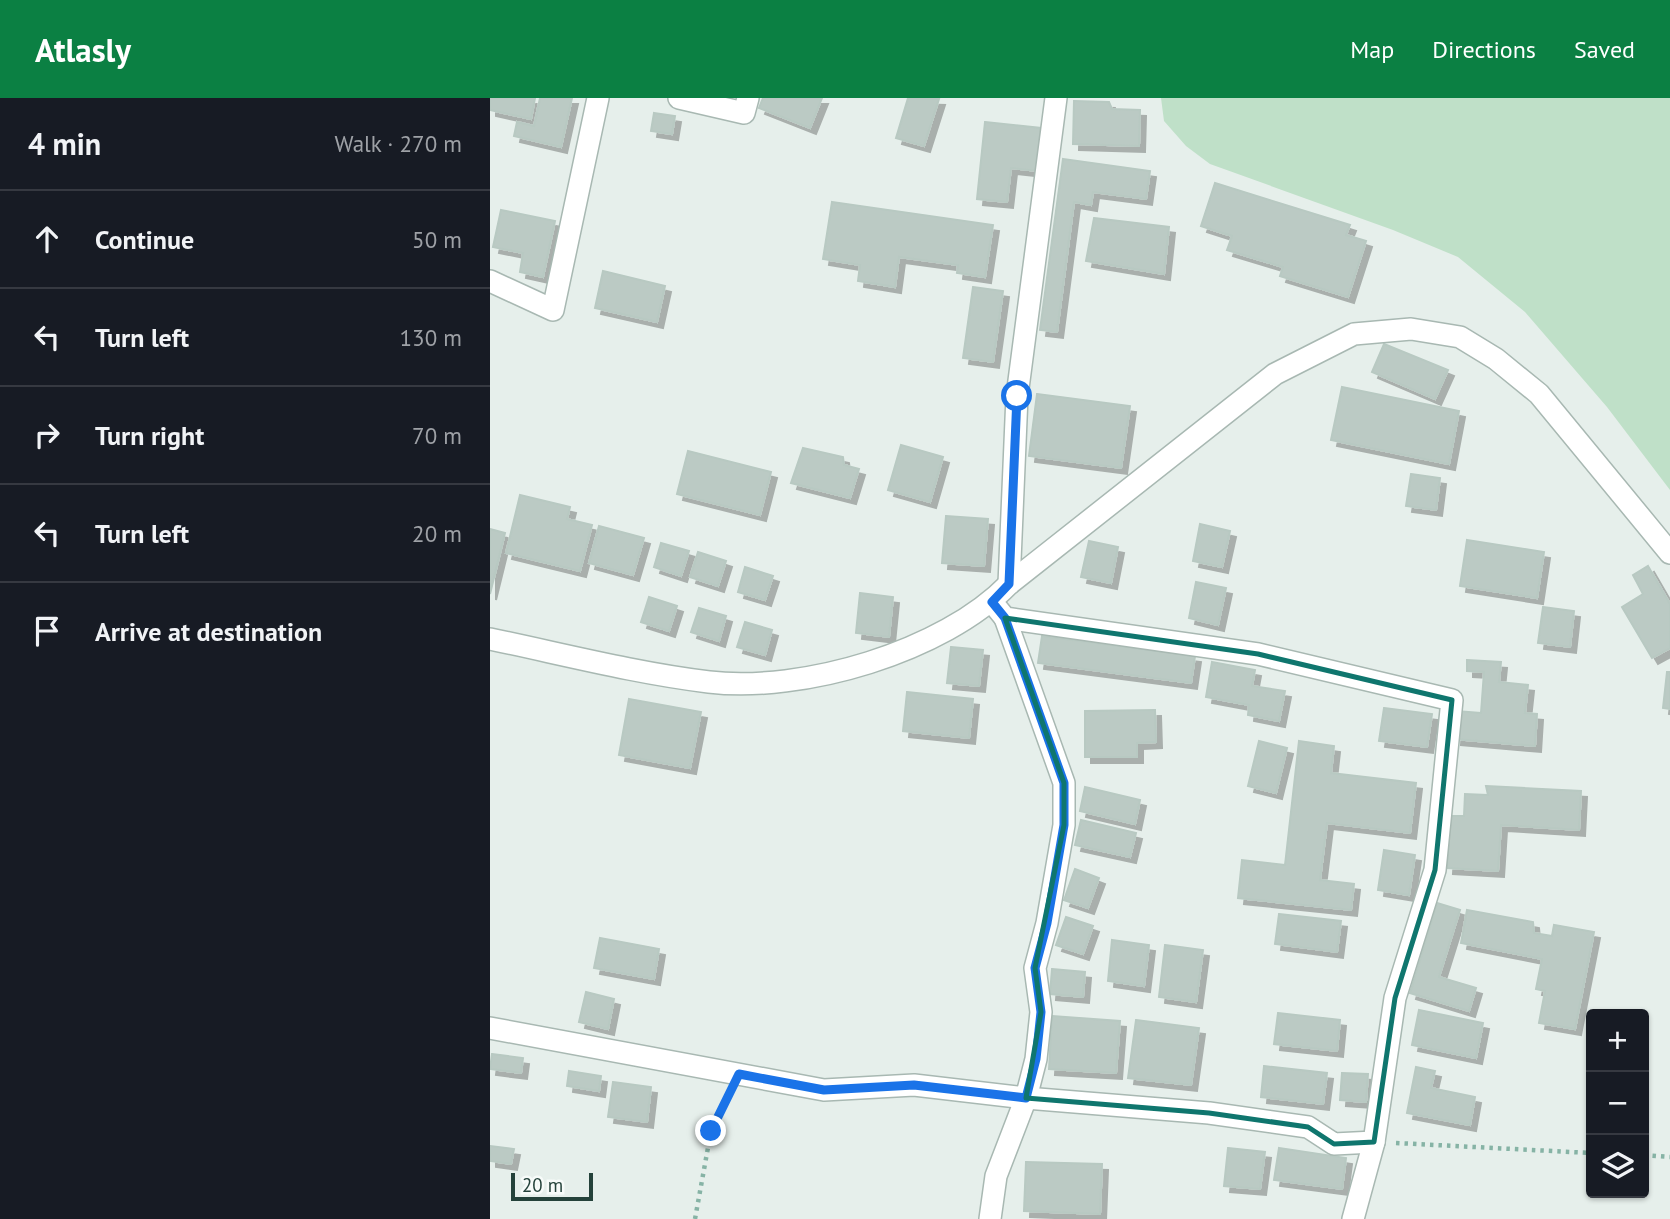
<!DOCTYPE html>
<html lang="en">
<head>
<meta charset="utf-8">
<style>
  :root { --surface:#171b24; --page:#242831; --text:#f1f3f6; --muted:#9ea1a6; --line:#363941; --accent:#0b8043 }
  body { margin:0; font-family:"PT Sans",sans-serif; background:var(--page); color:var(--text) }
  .controls { position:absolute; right:21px; bottom:21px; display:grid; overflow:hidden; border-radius:7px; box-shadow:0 2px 5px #0004 }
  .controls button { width:63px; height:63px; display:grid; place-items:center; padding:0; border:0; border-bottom:2px solid var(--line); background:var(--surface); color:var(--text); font:35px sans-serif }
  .scale { position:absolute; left:21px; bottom:18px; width:82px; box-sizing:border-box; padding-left:7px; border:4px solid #24423a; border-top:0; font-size:19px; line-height:24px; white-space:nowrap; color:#24423a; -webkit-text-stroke:5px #f7fbf9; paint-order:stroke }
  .stop { position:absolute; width:21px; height:21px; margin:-16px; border:5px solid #1a73e8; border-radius:50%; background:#fff }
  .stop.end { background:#1a73e8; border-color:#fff; box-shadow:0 2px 7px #0008 }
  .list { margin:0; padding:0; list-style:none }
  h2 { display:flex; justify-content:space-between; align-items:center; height:91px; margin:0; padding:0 28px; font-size:30px }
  h2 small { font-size:23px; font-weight:400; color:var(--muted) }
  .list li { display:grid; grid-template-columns:46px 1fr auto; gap:21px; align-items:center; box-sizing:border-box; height:98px; padding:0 28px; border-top:2px solid var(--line) }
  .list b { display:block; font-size:26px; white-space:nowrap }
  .list em { font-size:23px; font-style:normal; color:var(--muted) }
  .icon { flex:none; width:38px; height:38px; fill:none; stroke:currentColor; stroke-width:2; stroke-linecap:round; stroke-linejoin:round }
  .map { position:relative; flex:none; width:1180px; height:1121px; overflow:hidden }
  header { display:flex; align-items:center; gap:42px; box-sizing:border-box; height:98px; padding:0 35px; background:var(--accent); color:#fff }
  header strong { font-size:33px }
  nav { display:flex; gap:38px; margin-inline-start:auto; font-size:24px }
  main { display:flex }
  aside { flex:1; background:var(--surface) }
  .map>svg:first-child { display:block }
  .green { fill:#bfe0c8 }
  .building { fill:#bbcac4; stroke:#b8c9c2; stroke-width:2; filter:url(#shadow) }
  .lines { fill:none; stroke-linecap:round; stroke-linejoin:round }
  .minor-casing { stroke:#a8b8b2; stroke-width:24 }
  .tertiary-casing { stroke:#a8b8b2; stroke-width:24 }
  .path { stroke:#86b3a5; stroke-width:4.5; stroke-dasharray:3.5 5; stroke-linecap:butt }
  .minor { stroke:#fff; stroke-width:21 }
  .tertiary { stroke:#fff; stroke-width:21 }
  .route { stroke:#1a73e8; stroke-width:9 }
  .marked { fill:none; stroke:#0f766e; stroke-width:5; stroke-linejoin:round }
</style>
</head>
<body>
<header>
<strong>Atlasly</strong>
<nav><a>Map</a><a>Directions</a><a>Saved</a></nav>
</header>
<main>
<aside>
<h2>4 min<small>Walk · 270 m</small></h2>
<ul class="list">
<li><svg class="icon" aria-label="ahead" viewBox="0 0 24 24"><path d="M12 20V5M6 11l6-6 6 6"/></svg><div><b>Continue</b></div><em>50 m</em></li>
<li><svg class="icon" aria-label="left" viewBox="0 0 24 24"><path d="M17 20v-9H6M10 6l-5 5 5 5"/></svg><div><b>Turn left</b></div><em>130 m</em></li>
<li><svg class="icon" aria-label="right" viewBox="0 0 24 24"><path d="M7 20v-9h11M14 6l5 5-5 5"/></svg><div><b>Turn right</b></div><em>70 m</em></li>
<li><svg class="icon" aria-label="left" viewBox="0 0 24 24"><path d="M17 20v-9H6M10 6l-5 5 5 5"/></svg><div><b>Turn left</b></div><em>20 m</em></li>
<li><svg class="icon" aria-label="arrive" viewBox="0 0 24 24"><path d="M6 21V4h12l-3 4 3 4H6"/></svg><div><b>Arrive at destination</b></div></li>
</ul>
</aside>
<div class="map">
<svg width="1180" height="1121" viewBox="0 0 1180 1121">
  <defs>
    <filter id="shadow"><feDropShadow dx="6" dy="6" stdDeviation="0" flood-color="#0004"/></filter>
  </defs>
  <rect width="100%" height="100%" fill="#e6efeb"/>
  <polygon class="green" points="671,0 1180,0 1180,392 1117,309 1035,214 968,159 903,132 720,66 696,48 674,23"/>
  <g class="building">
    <polygon points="0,0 45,0 41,21 0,12"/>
    <polygon points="50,0 82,0 71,49 24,38 27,24 44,28"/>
    <polygon points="273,0 332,0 320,30 269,10"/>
    <polygon points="418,0 449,1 434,48 406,40"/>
    <polygon points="584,3 619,4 622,11 650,12 649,48 583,46"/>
    <polygon points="164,15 185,18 182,36 161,33"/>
    <polygon points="495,24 551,30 547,73 521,70 517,104 487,101"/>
    <polygon points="573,61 660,73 656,101 603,94 601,107 584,104 567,234 550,232"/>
    <polygon points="725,85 860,127 856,137 876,143 858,199 790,178 793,169 737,152 742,138 711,128"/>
    <polygon points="342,104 503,127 495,179 467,175 468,167 409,159 405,189 368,183 370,167 333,161"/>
    <polygon points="11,112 65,123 53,179 30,174 33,155 3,149"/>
    <polygon points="604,120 679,129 674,176 596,163"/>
    <polygon points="113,173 175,188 167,224 105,210"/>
    <polygon points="483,189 513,193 503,264 473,260"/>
    <polygon points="894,246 958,272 945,301 882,274"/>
    <polygon points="852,289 969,313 959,366 841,342"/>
    <polygon points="547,296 640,308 631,370 539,358"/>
    <polygon points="411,347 453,359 440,404 398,392"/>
    <polygon points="313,350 353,359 354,367 369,371 360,400 301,385"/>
    <polygon points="198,353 281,374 270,417 187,396"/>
    <polygon points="921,376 950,380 946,412 916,408"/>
    <polygon points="30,397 80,409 77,421 102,427 90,473 16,455"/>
    <polygon points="456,418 498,421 494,468 452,465"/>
    <polygon points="710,426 740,433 732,469 703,463"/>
    <polygon points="109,428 154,440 143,477 99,465"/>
    <polygon points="0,431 15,435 0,496"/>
    <polygon points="977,442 1054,454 1047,500 970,488"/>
    <polygon points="599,443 628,449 621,485 591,479"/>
    <polygon points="171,445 199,453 191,478 164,469"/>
    <polygon points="208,454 236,463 228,488 200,479"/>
    <polygon points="1158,468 1180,506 1180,550 1162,560 1132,509 1153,496 1143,477"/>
    <polygon points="255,469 283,478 275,502 248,494"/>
    <polygon points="706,484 736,490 728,527 699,520"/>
    <polygon points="370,495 403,499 399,539 366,535"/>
    <polygon points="159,499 187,508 179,533 151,524"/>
    <polygon points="1053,509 1084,513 1080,549 1048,545"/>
    <polygon points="209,510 236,518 229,543 201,534"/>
    <polygon points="255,524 282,532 275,557 247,549"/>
    <polygon points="552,538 705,558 701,585 548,565"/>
    <polygon points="461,549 493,552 489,588 457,585"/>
    <polygon points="977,562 1011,564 1009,584 1038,587 1035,615 1047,616 1045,648 965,641 967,613 991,615 994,574 977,573"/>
    <polygon points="722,564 765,572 762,588 795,593 789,623 758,617 759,607 716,599"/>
    <polygon points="1177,574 1180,574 1180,611 1173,610"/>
    <polygon points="417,594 483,601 479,640 413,633"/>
    <polygon points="139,601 211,614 200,670 129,657"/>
    <polygon points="894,610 942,616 937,649 889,643"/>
    <polygon points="665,612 666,644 647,645 647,659 595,659 595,613"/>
    <polygon points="769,643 797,650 786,695 758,688"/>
    <polygon points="809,643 844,648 841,675 926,685 920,735 837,725 830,782 864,786 861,812 748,800 752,762 795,767"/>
    <polygon points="996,688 1091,693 1089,732 1011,727 1008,773 957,770 960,718 974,718 975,696 998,697"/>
    <polygon points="595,689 650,702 645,726 590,713"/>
    <polygon points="591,722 646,735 640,759 585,747"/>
    <polygon points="894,752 925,757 919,797 888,792"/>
    <polygon points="585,771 609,780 598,810 574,802"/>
    <polygon points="947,805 970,812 949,879 986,890 979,913 920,895"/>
    <polygon points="977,812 1043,824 1044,835 1062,838 1064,827 1104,834 1085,931 1049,925 1055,893 1046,891 1052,861 971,845"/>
    <polygon points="789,816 851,823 847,854 785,846"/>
    <polygon points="576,819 603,828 593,856 566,847"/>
    <polygon points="110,840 169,851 164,881 104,870"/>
    <polygon points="622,842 659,847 654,888 618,883"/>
    <polygon points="675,847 713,852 706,904 669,899"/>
    <polygon points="562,871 595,874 593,899 560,896"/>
    <polygon points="96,894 124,901 118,931 89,924"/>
    <polygon points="929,912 993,925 986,960 922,947"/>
    <polygon points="788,915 850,922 847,953 784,946"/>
    <polygon points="562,918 630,923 626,975 559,971"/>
    <polygon points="646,922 709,930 701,987 638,980"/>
    <polygon points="2,956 33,960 31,975 0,971"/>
    <polygon points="774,968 837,975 833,1006 771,999"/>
    <polygon points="926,969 945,973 941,990 985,999 980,1027 917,1015"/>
    <polygon points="79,973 111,978 109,993 77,988"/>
    <polygon points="852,975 878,976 876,1004 850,1002"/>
    <polygon points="123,984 161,989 157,1024 118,1019"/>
    <polygon points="0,1048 24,1051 21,1066 0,1063"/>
    <polygon points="738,1050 775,1054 770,1091 734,1088"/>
    <polygon points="789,1050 856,1060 852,1091 784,1082"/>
    <polygon points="536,1064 612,1066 610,1116 534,1113"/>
  </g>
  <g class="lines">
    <g class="minor-casing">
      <g id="minor">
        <polyline points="189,0 254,15 258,0"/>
        <polyline points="0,183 63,212 108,0"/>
        <polyline points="519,486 527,298 566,0"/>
        <polyline points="0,930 334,992 424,987 536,1000 719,1015 818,1029 844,1046 884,1044 905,900 945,772 962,602 768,556 515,520 502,504"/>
        <polyline points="500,1121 506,1078 536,1000 546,961 551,914 545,870 557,825 574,727 574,685 515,520"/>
        <polyline points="863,1121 884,1044"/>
      </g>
    </g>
    <g class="tertiary-casing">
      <path id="tertiary" d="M 0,541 C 72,556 145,575 219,584 C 312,595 453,554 519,486 L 785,276 L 864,236 L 921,231 L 970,239 L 1006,261 L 1049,296 L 1180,455"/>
    </g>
    <g class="path">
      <polyline points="906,1045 1101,1055"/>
      <polyline points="1154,1057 1180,1059"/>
      <polyline points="205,1121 221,1033 238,999"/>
    </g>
    <use href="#minor" class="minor"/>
    <use href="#tertiary" class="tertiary"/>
  </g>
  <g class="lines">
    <polyline class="route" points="221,1033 249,976 334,992 424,987 536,1000 546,961 551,914 545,870 557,825 574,727 574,685 515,520 502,504 519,486 527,298"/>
  </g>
  <path class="marked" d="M 515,520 L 768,556 L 962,602 L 945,772 L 905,900 L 884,1044 L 844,1046 L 818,1029 L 719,1015 L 536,1000 L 551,914 L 545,870 L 574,727 L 574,685 Z"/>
</svg>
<div class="controls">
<button>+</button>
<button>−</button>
<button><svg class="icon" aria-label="layers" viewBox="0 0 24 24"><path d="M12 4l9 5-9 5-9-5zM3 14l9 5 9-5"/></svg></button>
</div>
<div class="scale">20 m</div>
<div class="stop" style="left:527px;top:298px"></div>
<div class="stop end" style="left:221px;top:1033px"></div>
</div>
</main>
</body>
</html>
